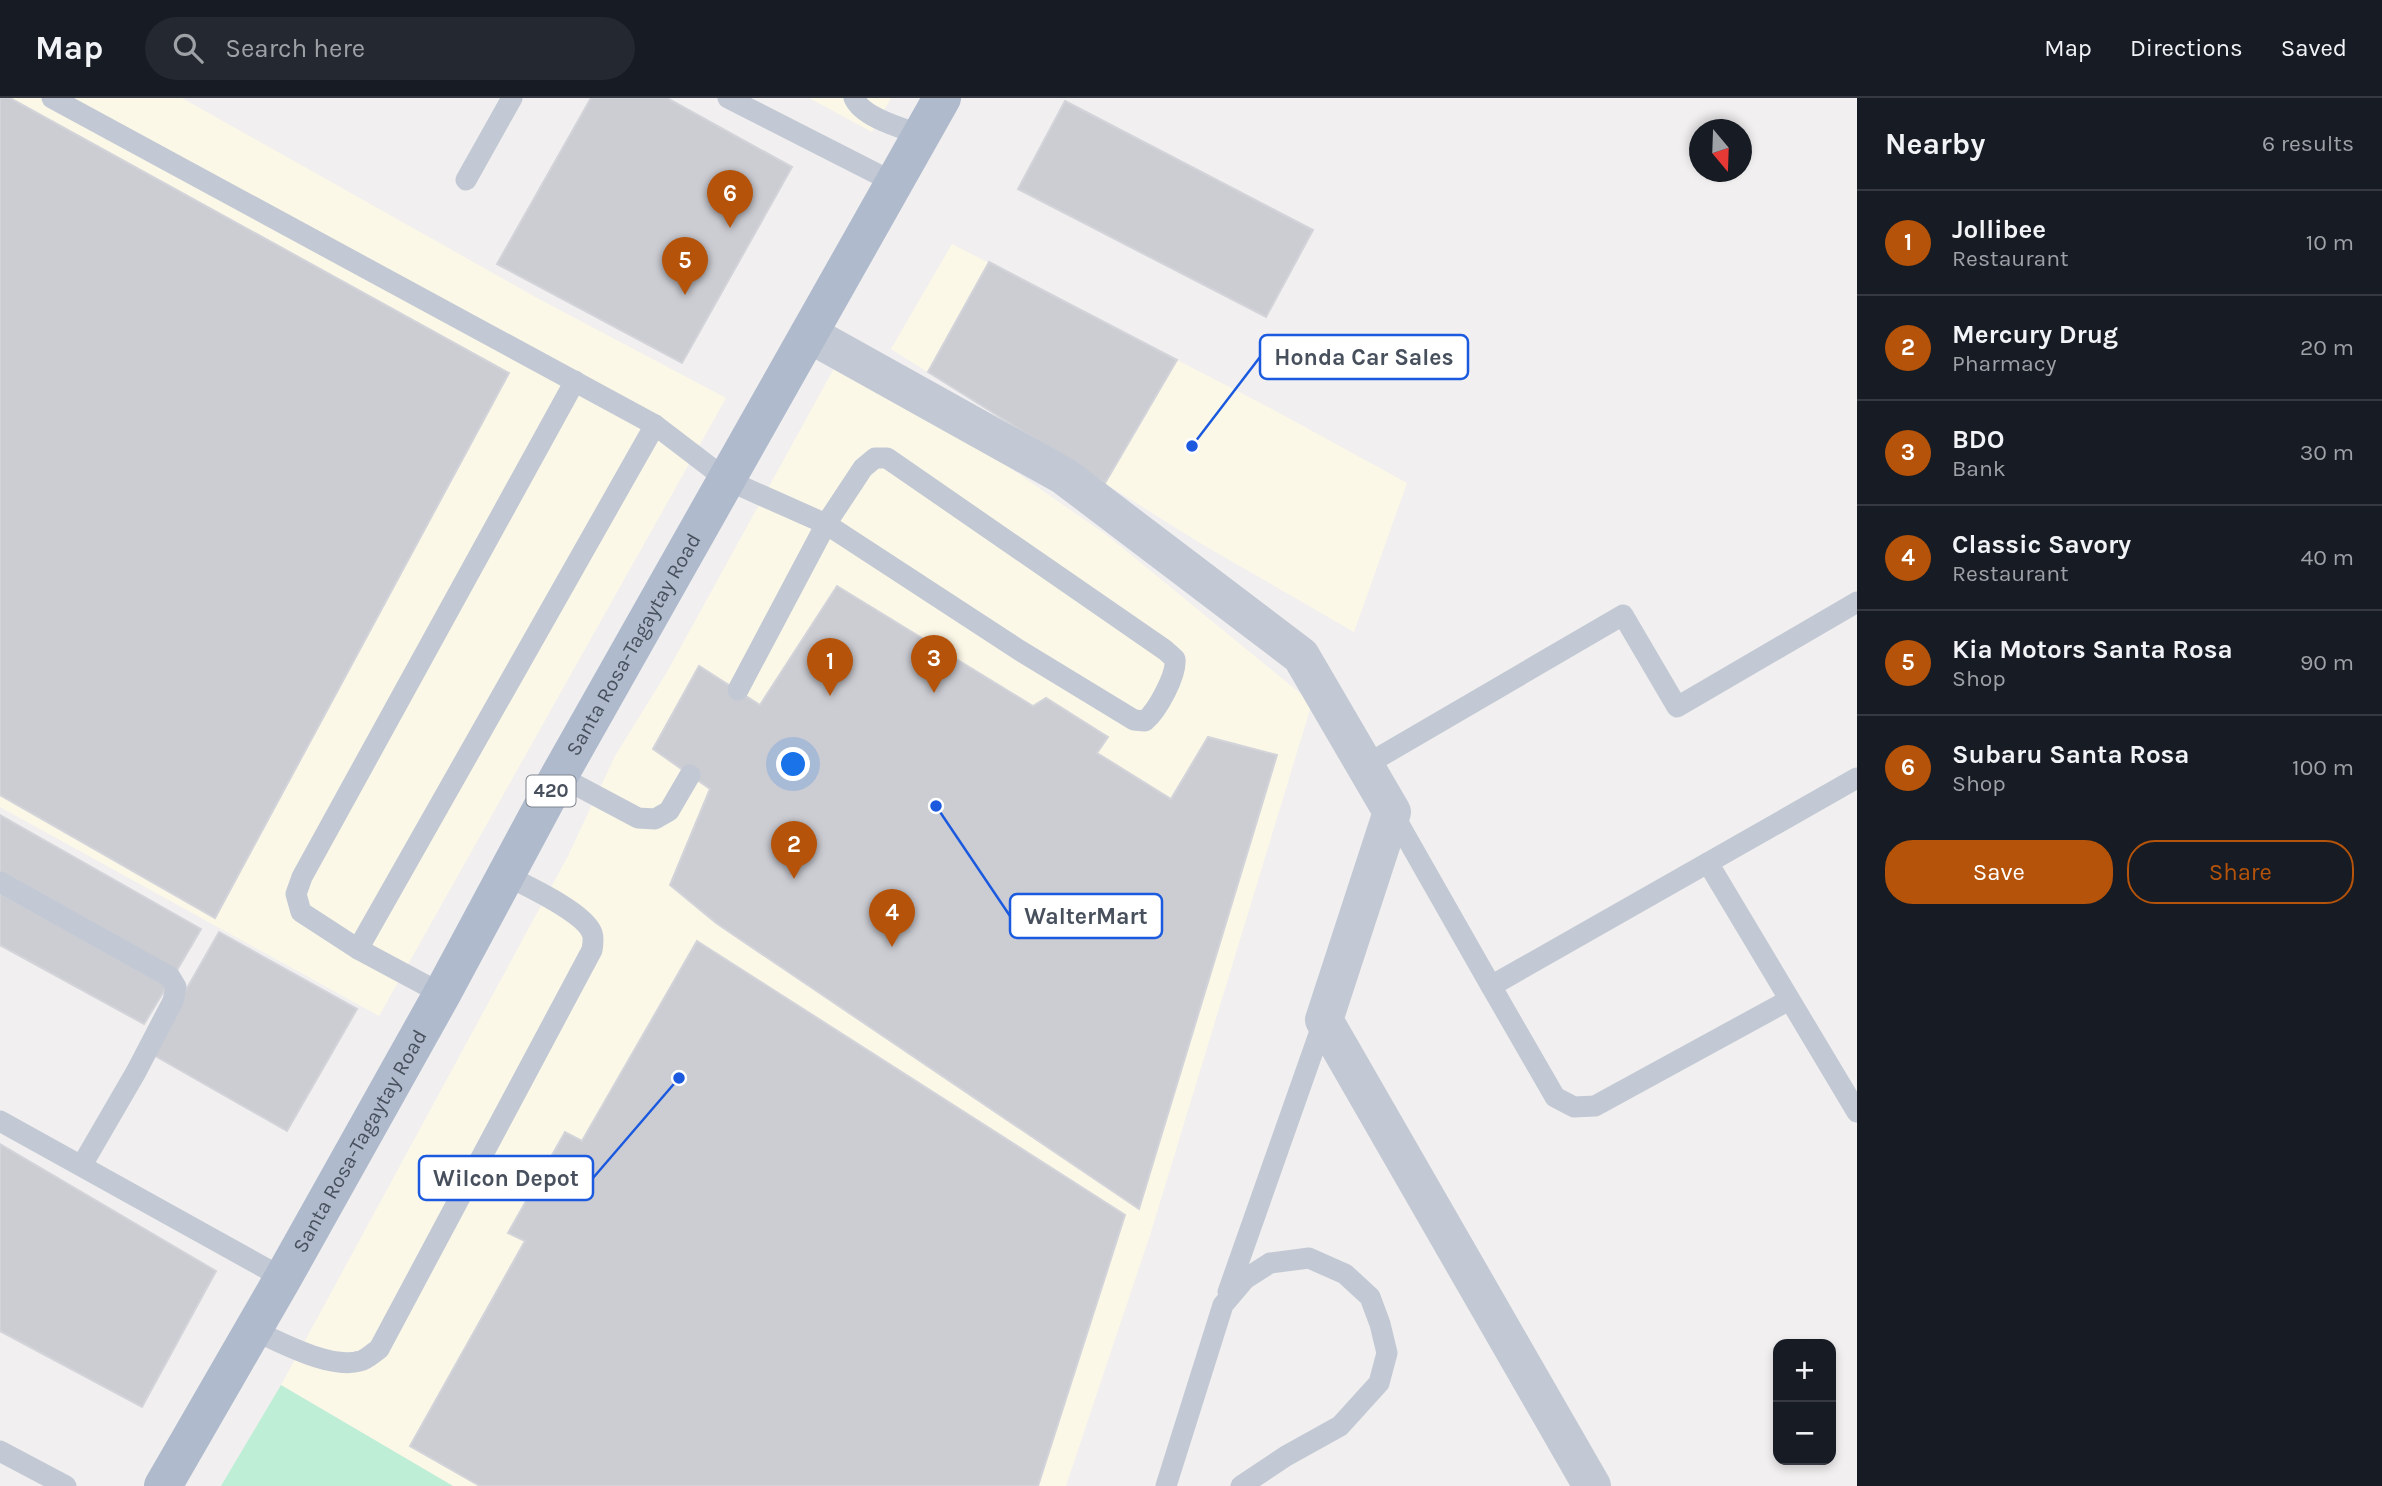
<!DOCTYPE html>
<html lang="en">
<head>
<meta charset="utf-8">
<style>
  :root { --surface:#171b24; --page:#242831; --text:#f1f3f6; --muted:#9ea1a6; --line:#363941; --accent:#b45309 }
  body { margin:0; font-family:Karla,sans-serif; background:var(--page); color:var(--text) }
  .controls { position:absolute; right:21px; bottom:21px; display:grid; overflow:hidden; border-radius:14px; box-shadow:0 4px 10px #0003 }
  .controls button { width:63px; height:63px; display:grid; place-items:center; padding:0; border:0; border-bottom:2px solid var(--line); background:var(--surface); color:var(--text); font:35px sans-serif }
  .compass { position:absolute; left:1689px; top:21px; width:63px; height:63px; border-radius:50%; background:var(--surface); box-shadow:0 4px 10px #0003; rotate:161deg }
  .you { position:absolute; left:794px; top:667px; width:24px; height:24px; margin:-18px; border:5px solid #fff; border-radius:50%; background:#1a73e8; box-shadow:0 0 0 10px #1a73e833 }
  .badge { display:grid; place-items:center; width:46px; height:46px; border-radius:50%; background:var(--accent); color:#fff; font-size:23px; font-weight:700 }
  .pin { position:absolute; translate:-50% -58px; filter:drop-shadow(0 2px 4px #0008) }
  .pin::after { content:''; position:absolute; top:37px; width:24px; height:21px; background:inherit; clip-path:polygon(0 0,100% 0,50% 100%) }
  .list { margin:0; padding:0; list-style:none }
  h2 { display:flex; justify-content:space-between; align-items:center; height:91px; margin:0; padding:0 28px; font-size:30px }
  h2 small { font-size:23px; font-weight:400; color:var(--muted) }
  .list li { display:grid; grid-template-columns:46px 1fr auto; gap:21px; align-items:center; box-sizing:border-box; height:105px; padding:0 28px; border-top:2px solid var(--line) }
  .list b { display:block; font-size:26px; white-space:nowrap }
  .list p { margin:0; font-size:23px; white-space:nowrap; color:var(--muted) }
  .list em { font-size:23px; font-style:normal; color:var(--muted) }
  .actions { display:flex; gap:14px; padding:21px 28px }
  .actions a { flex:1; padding:16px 0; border:2px solid var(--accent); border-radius:28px; text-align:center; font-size:24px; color:var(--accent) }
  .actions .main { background:var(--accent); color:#fff }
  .icon { flex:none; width:38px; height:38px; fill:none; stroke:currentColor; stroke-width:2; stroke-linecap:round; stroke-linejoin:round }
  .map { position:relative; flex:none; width:1857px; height:1388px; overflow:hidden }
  header { display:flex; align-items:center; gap:42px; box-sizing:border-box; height:98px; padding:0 35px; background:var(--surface); border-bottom:2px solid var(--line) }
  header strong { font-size:33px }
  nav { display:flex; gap:38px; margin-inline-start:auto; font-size:24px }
  .search { width:490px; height:63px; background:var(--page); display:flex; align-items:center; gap:18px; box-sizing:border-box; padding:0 24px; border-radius:38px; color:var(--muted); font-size:26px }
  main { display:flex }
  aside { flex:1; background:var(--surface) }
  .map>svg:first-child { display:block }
  .commercial { fill:#fcf8e8 }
  .green { fill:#beeed6 }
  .building { fill:#cccdd3; stroke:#d3d4da; stroke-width:2 }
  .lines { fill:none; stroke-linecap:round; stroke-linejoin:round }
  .lane { stroke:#c2c9d4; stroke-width:21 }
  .street { stroke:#c2c9d4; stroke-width:38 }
  .primary { stroke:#afbbcd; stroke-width:38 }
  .labels { text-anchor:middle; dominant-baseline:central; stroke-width:7; stroke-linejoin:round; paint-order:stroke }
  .shield { fill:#fff; stroke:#7e848d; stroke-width:2 }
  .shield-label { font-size:19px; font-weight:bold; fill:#47505c }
  .street-label { font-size:21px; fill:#47505c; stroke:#fff }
  .leader { fill:none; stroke:#1b5adf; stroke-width:2.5 }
  .callout-dot { fill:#1b5adf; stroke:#fff; stroke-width:2.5 }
  .callout { fill:#fff; stroke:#1b5adf; stroke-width:2.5 }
  .callout-label { font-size:23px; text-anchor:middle; font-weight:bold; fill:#47505c }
</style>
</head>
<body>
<header>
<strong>Map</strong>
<div class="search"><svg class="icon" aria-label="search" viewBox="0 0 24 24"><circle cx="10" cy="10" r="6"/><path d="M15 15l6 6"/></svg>Search here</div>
<nav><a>Map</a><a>Directions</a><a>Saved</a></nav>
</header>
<main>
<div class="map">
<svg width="1857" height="1388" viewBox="0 0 1857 1388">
  <rect width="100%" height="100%" fill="#f1efef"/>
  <g class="commercial">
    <polygon points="0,0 182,0 539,201 726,300 379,918 0,709"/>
    <polygon points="809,0 891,0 872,34"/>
    <polygon points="952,146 1272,311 1407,385 1354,534 1200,445 891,251"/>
    <polygon points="843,254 1108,438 1312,605 1151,1134 1066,1388 453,1388 281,1287 568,758 615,658 667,574"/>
  </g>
  <polygon class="green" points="281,1287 453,1388 221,1388"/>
  <g class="building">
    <polygon points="0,0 10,0 509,275 215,820 0,697"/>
    <polygon points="591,0 667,0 792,69 682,265 497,166"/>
    <polygon points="1065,3 1313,132 1266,219 1018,91"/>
    <polygon points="989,164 1177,262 1105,385 928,274"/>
    <polygon points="837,488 1033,608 1046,600 1108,639 1097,655 1171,701 1208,639 1277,657 1139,1111 716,825 670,787 710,691 653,651 699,568 760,607"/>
    <polygon points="0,717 201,831 176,874 0,774"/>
    <polygon points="0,795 167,888 144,926 0,847"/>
    <polygon points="219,834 357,911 287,1033 150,955"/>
    <polygon points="697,843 1125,1117 1038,1388 480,1388 410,1348 525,1143 508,1135 565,1034 582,1043"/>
    <polygon points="0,1046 216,1173 142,1309 0,1233"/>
  </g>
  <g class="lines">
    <g class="lane">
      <path d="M 52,0 L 655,327 L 727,382 L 826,426 L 1019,552 L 1134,622 L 1145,623 C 1157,613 1177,577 1175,561 L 1165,552 L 887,360 L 875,360 L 863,370 L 826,426 L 738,592"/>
      <polyline points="728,0 895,85"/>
      <path d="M 854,0 C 863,20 902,30 921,37"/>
      <polyline points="466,82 512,0"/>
      <polyline points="1364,668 1623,517 1677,609 1857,504"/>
      <polyline points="559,678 638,720 655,721 669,713 690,677"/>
      <polyline points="1392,714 1491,888 1857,680"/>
      <polyline points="1708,765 1857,1014"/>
      <polyline points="0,784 170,879 176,889 173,903 136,974 82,1067"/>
      <polyline points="358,851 655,327"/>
      <polyline points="1491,888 1555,999 1574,1009 1595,1008 1789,902"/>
      <polyline points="442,896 358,851 301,814 296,796 302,779 575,283"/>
      <polyline points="0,1023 283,1180"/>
      <polyline points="1228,1194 1324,922"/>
      <path d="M 253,1232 C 281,1244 330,1272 360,1263 C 366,1262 373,1255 379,1251 L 592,852 C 593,846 594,840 592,835 C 584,814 527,788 505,777"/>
      <polyline points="0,1353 66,1388"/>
      <polyline points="1166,1388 1223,1207 1245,1181 1270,1165 1309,1160 1345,1176 1370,1199 1380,1226 1387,1255 1379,1285 1340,1328 1286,1358 1241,1388"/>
    </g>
    <polyline class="street" points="809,236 1064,378 1301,558 1392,714 1324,922 1592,1388"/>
    <path class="primary" id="s1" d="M 163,1388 L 283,1180 L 442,896 L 559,678 L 942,0"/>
  </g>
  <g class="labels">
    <rect class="shield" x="526.5" y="677.5" width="49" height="31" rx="5"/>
    <g class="shield-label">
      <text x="551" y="693">420</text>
    </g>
    <g class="street-label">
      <text stroke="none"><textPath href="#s1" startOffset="964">Santa Rosa-Tagaytay Road</textPath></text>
      <text stroke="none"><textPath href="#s1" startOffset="397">Santa Rosa-Tagaytay Road</textPath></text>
    </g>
  </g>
  <path class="leader" d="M1192 348L1260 259M936 708L1010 818M679 980L593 1080"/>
  <g class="callout-dot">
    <circle cx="1192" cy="348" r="7"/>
    <circle cx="936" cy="708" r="7"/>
    <circle cx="679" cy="980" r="7"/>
  </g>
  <g class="callout">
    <rect x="1260" y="237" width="208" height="44" rx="7"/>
    <rect x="1010" y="796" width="152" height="44" rx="7"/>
    <rect x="419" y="1058" width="174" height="44" rx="7"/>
  </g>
  <g class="callout-label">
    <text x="1364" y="267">Honda Car Sales</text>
    <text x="1086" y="826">WalterMart</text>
    <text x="506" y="1088">Wilcon Depot</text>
  </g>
</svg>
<div class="controls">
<button>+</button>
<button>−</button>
</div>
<svg class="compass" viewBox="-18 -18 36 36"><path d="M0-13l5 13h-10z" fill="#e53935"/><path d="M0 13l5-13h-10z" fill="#9ea1a6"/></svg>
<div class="you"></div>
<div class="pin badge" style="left:830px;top:598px">1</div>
<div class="pin badge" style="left:794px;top:781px">2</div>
<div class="pin badge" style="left:934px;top:595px">3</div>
<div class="pin badge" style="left:892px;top:849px">4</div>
<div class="pin badge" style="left:685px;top:197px">5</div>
<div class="pin badge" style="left:730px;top:130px">6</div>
</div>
<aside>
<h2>Nearby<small>6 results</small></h2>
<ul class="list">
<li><span class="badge">1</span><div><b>Jollibee</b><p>Restaurant</p></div><em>10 m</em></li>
<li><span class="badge">2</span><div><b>Mercury Drug</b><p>Pharmacy</p></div><em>20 m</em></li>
<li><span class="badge">3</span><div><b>BDO</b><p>Bank</p></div><em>30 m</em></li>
<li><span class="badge">4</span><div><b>Classic Savory</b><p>Restaurant</p></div><em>40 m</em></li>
<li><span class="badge">5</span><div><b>Kia Motors Santa Rosa</b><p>Shop</p></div><em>90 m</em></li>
<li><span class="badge">6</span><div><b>Subaru Santa Rosa</b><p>Shop</p></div><em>100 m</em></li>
</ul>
<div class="actions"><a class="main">Save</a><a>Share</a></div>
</aside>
</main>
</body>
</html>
